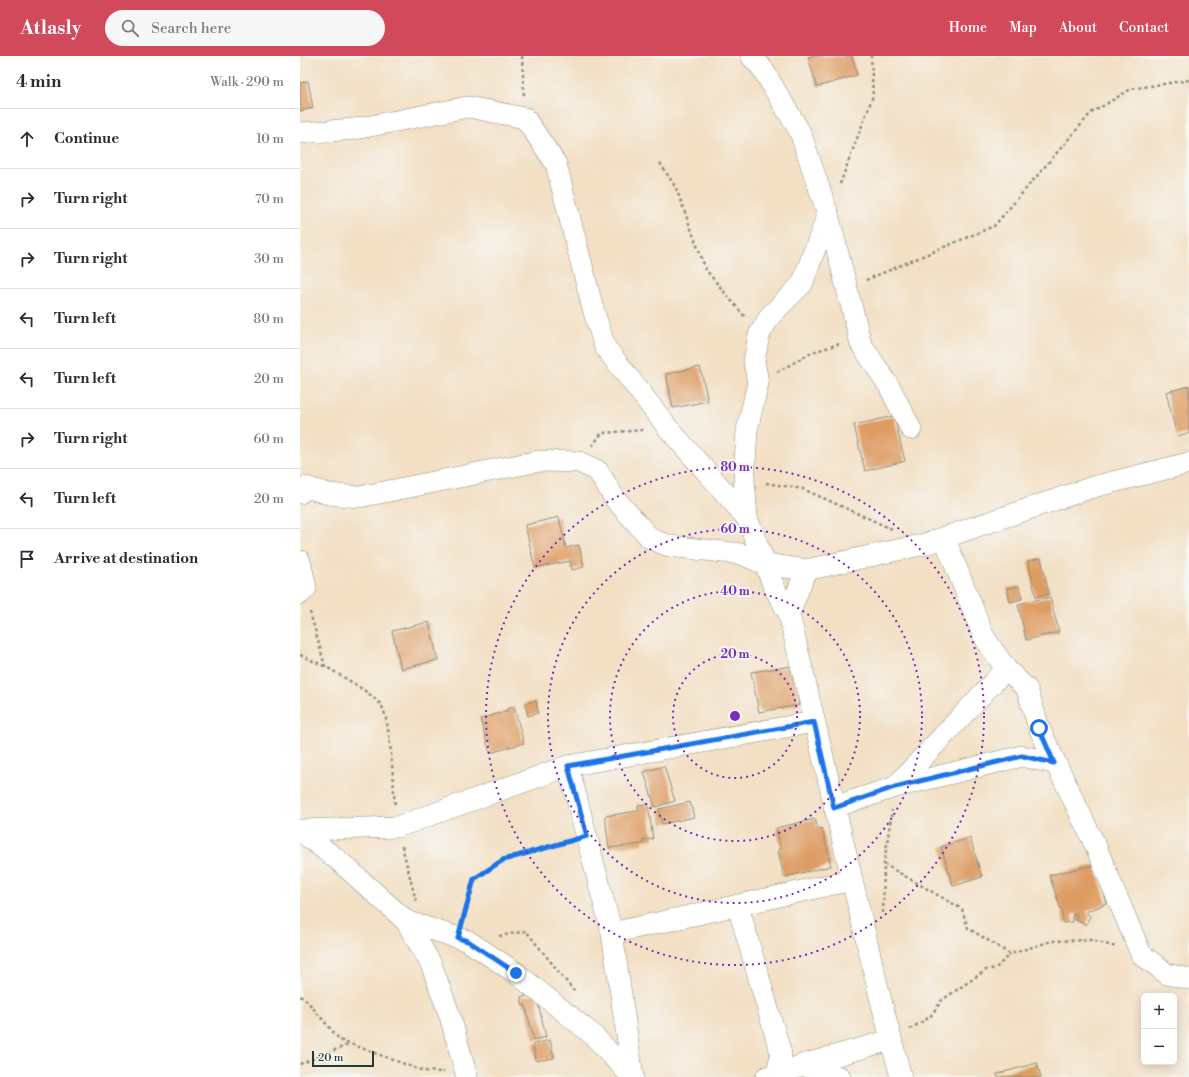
<!DOCTYPE html>
<html lang="en">
<head>
<meta charset="utf-8">
<style>
  :root { --surface:#fff; --page:#f7f7f7; --text:#2b2b33; --muted:#7c7c81; --line:#e1e1e2; --accent:#d1495b }
  body { margin:0; font-family:"Libre Bodoni",serif; background:var(--page); color:var(--text) }
  .controls { position:absolute; right:12px; bottom:12px; display:grid; overflow:hidden; border-radius:6px; box-shadow:0 2px 10px #0003 }
  .controls button { width:36px; height:36px; display:grid; place-items:center; padding:0; border:0; border-bottom:1px solid var(--line); background:var(--surface); color:var(--text); font:20px sans-serif }
  .scale { position:absolute; left:12px; bottom:10px; width:62px; box-sizing:border-box; padding-left:4px; border:2px solid #1f3d34; border-top:0; font-size:11px; line-height:14px; white-space:nowrap; color:#1f3d34; -webkit-text-stroke:3px #f6f6f2; paint-order:stroke }
  .stop { position:absolute; width:12px; height:12px; margin:-9px; border:3px solid #1a73e8; border-radius:50%; background:#fff }
  .stop.end { background:#1a73e8; border-color:#fff; box-shadow:0 1px 4px #0008 }
  .list { margin:0; padding:0; list-style:none }
  h2 { display:flex; justify-content:space-between; align-items:center; height:52px; margin:0; padding:0 16px; font-size:17px }
  h2 small { font-size:13px; font-weight:400; color:var(--muted) }
  .list li { display:grid; grid-template-columns:26px 1fr auto; gap:12px; align-items:center; box-sizing:border-box; height:60px; padding:0 16px; border-top:1px solid var(--line) }
  .list b { display:block; font-size:15px; white-space:nowrap }
  .list em { font-size:13px; font-style:normal; color:var(--muted) }
  .icon { flex:none; width:22px; height:22px; fill:none; stroke:currentColor; stroke-width:2; stroke-linecap:round; stroke-linejoin:round }
  .map { position:relative; flex:none; width:889px; height:1021px; overflow:hidden }
  header { display:flex; align-items:center; gap:24px; box-sizing:border-box; height:56px; padding:0 20px; background:var(--accent); color:#fff }
  header strong { font-size:19px }
  nav { display:flex; gap:22px; margin-inline-start:auto; font-size:14px }
  .search { width:280px; height:36px; background:var(--page); display:flex; align-items:center; gap:10px; box-sizing:border-box; padding:0 14px; border-radius:22px; color:var(--muted); font-size:15px }
  main { display:flex }
  aside { flex:1; background:var(--surface) }
  .map>svg:first-child { display:block }
  .building { fill:#de9c64 }
  .lines { fill:none; stroke-linecap:round; stroke-linejoin:round }
  .street-casing { stroke:#898e7c; stroke-width:22 }
  .path { stroke:#898e7c; stroke-width:2.5; stroke-dasharray:3 3; stroke-linecap:butt }
  .street { stroke:#fff; stroke-width:21 }
  .route { stroke:#1a73e8; stroke-width:5 }
  .ring { fill:none; stroke:#7b2cbf; stroke-width:2; stroke-dasharray:2 4 }
  .centre { fill:#7b2cbf; stroke:#f6f6f2; stroke-width:2 }
  .ring-label { font-size:12px; text-anchor:middle; font-weight:bold; fill:#7b2cbf; stroke:#f6f6f2; stroke-width:4; stroke-linejoin:round; paint-order:stroke }
</style>
</head>
<body>
<header>
<strong>Atlasly</strong>
<div class="search"><svg class="icon" aria-label="search" viewBox="0 0 24 24"><circle cx="10" cy="10" r="6"/><path d="M15 15l6 6"/></svg>Search here</div>
<nav><a>Home</a><a>Map</a><a>About</a><a>Contact</a></nav>
</header>
<main>
<aside>
<h2>4 min<small>Walk · 290 m</small></h2>
<ul class="list">
<li><svg class="icon" aria-label="ahead" viewBox="0 0 24 24"><path d="M12 20V5M6 11l6-6 6 6"/></svg><div><b>Continue</b></div><em>10 m</em></li>
<li><svg class="icon" aria-label="right" viewBox="0 0 24 24"><path d="M7 20v-9h11M14 6l5 5-5 5"/></svg><div><b>Turn right</b></div><em>70 m</em></li>
<li><svg class="icon" aria-label="right" viewBox="0 0 24 24"><path d="M7 20v-9h11M14 6l5 5-5 5"/></svg><div><b>Turn right</b></div><em>30 m</em></li>
<li><svg class="icon" aria-label="left" viewBox="0 0 24 24"><path d="M17 20v-9H6M10 6l-5 5 5 5"/></svg><div><b>Turn left</b></div><em>80 m</em></li>
<li><svg class="icon" aria-label="left" viewBox="0 0 24 24"><path d="M17 20v-9H6M10 6l-5 5 5 5"/></svg><div><b>Turn left</b></div><em>20 m</em></li>
<li><svg class="icon" aria-label="right" viewBox="0 0 24 24"><path d="M7 20v-9h11M14 6l5 5-5 5"/></svg><div><b>Turn right</b></div><em>60 m</em></li>
<li><svg class="icon" aria-label="left" viewBox="0 0 24 24"><path d="M17 20v-9H6M10 6l-5 5 5 5"/></svg><div><b>Turn left</b></div><em>20 m</em></li>
<li><svg class="icon" aria-label="arrive" viewBox="0 0 24 24"><path d="M6 21V4h12l-3 4 3 4H6"/></svg><div><b>Arrive at destination</b></div></li>
</ul>
</aside>
<div class="map">
<svg width="889" height="1021" viewBox="0 0 889 1021">
  <rect width="100%" height="100%" fill="#f6f6f2"/>
  <filter id="ink" filterUnits="userSpaceOnUse"><feTurbulence type="fractalNoise" baseFrequency=".025" numOctaves="2"/><feDisplacementMap in="SourceGraphic" scale="8" xChannelSelector="R" yChannelSelector="G"/><feConvolveMatrix kernelMatrix="1 2 1 2 8 2 1 2 1" color-interpolation-filters="sRGB"/></filter>
  <filter id="wash" filterUnits="userSpaceOnUse"><feTurbulence type="fractalNoise" baseFrequency=".012" numOctaves="4" result="noise"/><feDisplacementMap in="SourceGraphic" scale="16" xChannelSelector="R" yChannelSelector="G"/><feGaussianBlur stdDeviation="0.9" result="paint"/><feColorMatrix in="noise" values="0 0 0 0 0 0 0 0 0 0 0 0 0 0 0 0 0 1.4 0 .05"/><feComposite in="paint" operator="in"/></filter>
  <g filter="url(#wash)">
    <rect width="100%" height="100%" fill="#f3dfc3"/>
    <g id="blocks">
      <g class="building">
        <polygon points="512,0 552,0 557,19 517,31 508,1"/>
        <polygon points="8,25 13,52 0,55 0,27"/>
        <polygon points="400,311 408,345 373,352 366,318"/>
        <polygon points="889,330 889,377 877,380 866,336"/>
        <polygon points="594,360 605,405 565,415 554,369"/>
        <polygon points="259,461 266,492 279,489 284,511 272,514 270,505 235,512 225,469"/>
        <polygon points="741,502 749,538 736,541 728,505"/>
        <polygon points="719,530 722,543 710,546 707,532"/>
        <polygon points="750,541 759,576 726,584 718,548"/>
        <polygon points="129,566 138,604 101,613 92,575"/>
        <polygon points="493,610 499,649 459,656 451,616"/>
        <polygon points="236,645 238,657 228,660 225,647"/>
        <polygon points="214,651 224,687 190,697 180,663 207,655 207,653"/>
        <polygon points="364,710 375,745 355,751 344,716"/>
        <polygon points="390,746 394,761 362,768 359,753"/>
        <polygon points="348,748 353,783 343,784 343,788 309,792 305,760 338,755 338,749"/>
        <polygon points="515,763 518,773 522,772 531,810 484,821 478,794 481,793 476,772"/>
        <polygon points="670,782 682,821 653,830 641,791"/>
        <polygon points="795,809 807,847 786,856 790,860 786,869 776,864 777,858 773,858 773,866 763,867 762,856 749,819"/>
        <polygon points="236,938 246,981 234,984 225,949 223,950 221,941"/>
        <polygon points="250,984 254,1002 236,1005 233,988"/>
        <polygon points="737,1007 741,1021 698,1021 697,1018"/>
      </g>
    </g>
  </g>
  <g filter="url(#ink)">
    <use href="#blocks" fill-opacity="0" stroke="#898e7c" stroke-width="1"/>
    <g class="lines">
      <g class="street-casing">
        <g id="street">
          <polyline points="451,0 462,12 500,76 528,158 561,288 589,330 611,373"/>
          <polyline points="0,77 55,73 168,51 225,62 256,108 293,253 305,291 368,372 447,462"/>
          <polyline points="528,158 502,228 470,260 459,279 454,305 458,327 447,374 444,423 447,462 474,531 489,558 579,937 601,1021"/>
          <polyline points="0,437 6,431 29,438 59,441 239,405 279,406 298,415 315,443 351,483 369,490 441,498 465,508 506,514 625,488 793,431 889,407"/>
          <polyline points="644,481 684,581 706,613 727,633 739,672 796,791 841,898 867,918 889,923"/>
          <polyline points="0,505 6,532 0,538"/>
          <polyline points="489,558 506,514"/>
          <polyline points="268,710 312,877 333,1021"/>
          <polyline points="595,731 706,613"/>
          <polyline points="534,751 595,731 722,700 754,707"/>
          <polyline points="0,774 97,771 268,710 514,666"/>
          <polyline points="0,775 38,804 106,865 131,908 150,960 167,1021"/>
          <polyline points="438,850 481,998 477,1019"/>
          <polyline points="106,865 168,885 216,917 293,979 332,1021"/>
          <polyline points="312,877 552,824"/>
          <polyline points="502,1009 540,1021"/>
          <polyline points="466,1021 477,1019 502,1009 591,984"/>
        </g>
      </g>
      <g class="path">
        <polyline points="222,0 224,41"/>
        <polyline points="360,107 376,132 406,214 445,261"/>
        <polyline points="540,128 573,40 571,0"/>
        <polyline points="566,224 694,170 791,57 831,33 889,24"/>
        <polyline points="477,316 513,296 539,288"/>
        <polyline points="292,390 302,377 343,374"/>
        <polyline points="466,427 503,433 592,473"/>
        <path d="M 10,556 L 25,610 C 39,619 71,636 81,649 C 91,664 93,729 95,750"/>
        <polyline points="0,599 24,610"/>
        <polyline points="102,790 116,845"/>
        <polyline points="584,808 662,853 668,872 710,898 752,885 791,884 816,891"/>
        <polyline points="583,857 584,808 592,754"/>
        <polyline points="164,861 175,823 203,803 267,785"/>
        <polyline points="199,880 226,875 274,935"/>
        <polyline points="0,940 7,945 40,984 123,1015 144,1016"/>
        <polyline points="610,973 630,961 642,944 686,914 696,912 710,898"/>
        <polyline points="0,1008 50,988"/>
      </g>
      <use href="#street" class="street"/>
    </g>
  </g>
  <g class="lines" filter="url(#ink)">
    <polyline class="route" points="216,917 168,885 158,882 174,823 203,804 287,780 268,710 514,666 534,752 595,731 722,700 754,707 739,672"/>
  </g>
  <g class="ring">
    <circle cx="435" cy="660" r="62"/>
    <circle cx="435" cy="660" r="125"/>
    <circle cx="435" cy="660" r="187"/>
    <circle cx="435" cy="660" r="249"/>
  </g>
  <circle cx="435" cy="660" r="6" class="centre"/>
  <g class="ring-label">
    <text x="435" y="415">80 m</text>
    <text x="435" y="477">60 m</text>
    <text x="435" y="539">40 m</text>
    <text x="435" y="602">20 m</text>
  </g>
</svg>
<div class="controls">
<button>+</button>
<button>−</button>
</div>
<div class="scale">20 m</div>
<div class="stop" style="left:739px;top:672px"></div>
<div class="stop end" style="left:216px;top:917px"></div>
</div>
</main>
</body>
</html>
